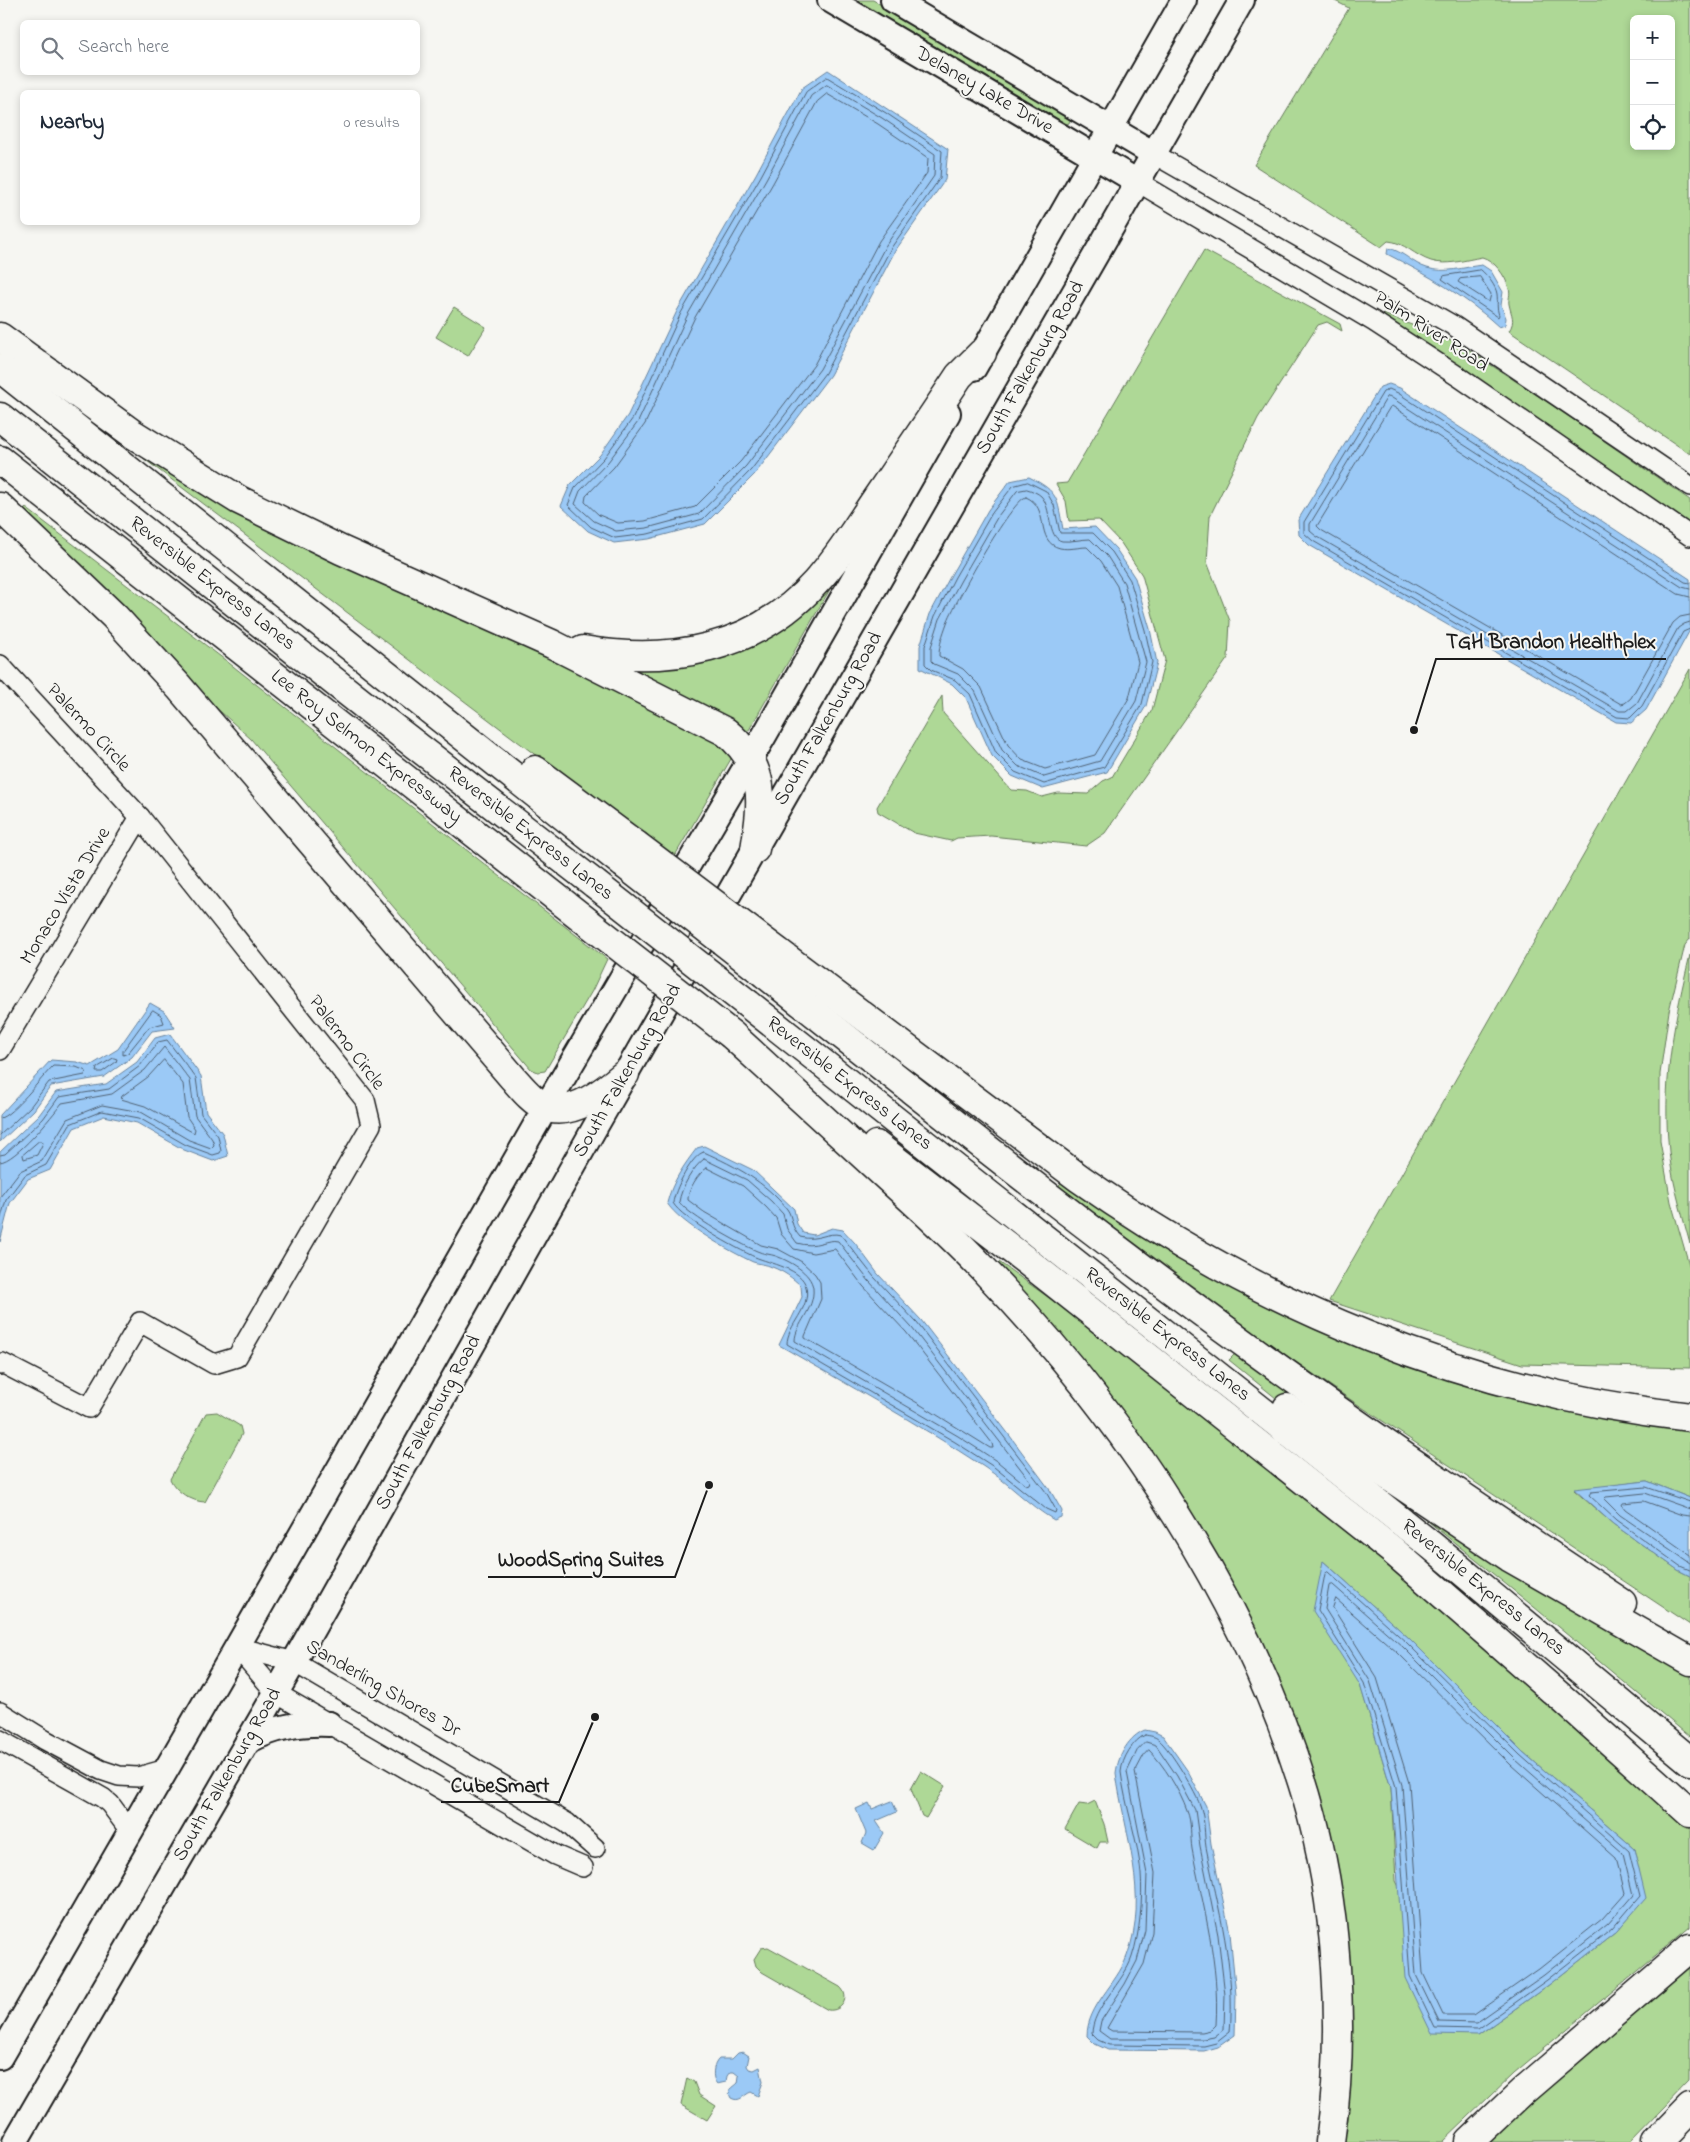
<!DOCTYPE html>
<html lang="en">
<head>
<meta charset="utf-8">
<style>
  :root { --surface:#fff; --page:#f6f6f7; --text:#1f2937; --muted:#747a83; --line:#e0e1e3 }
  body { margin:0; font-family:"Indie Flower",sans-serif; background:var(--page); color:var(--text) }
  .controls { position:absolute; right:15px; top:15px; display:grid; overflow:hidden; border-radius:8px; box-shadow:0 2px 8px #0003 }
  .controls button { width:45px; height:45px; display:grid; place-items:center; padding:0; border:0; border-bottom:1px solid var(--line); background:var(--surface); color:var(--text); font:25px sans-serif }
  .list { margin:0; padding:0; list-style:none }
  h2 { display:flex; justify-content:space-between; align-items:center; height:65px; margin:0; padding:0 20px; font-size:21px }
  h2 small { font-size:16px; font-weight:400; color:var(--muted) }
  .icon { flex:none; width:28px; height:28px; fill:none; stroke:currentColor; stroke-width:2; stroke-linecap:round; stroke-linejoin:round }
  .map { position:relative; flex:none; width:1690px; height:2142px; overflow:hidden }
  .search { position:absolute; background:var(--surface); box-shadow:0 2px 8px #0003; left:20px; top:20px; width:400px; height:55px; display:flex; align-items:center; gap:12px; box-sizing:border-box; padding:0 18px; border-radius:8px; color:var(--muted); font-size:19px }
  .panel { position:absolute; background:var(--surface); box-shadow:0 2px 8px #0003; left:20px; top:90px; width:400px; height:135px; border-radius:8px }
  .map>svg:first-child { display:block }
  .green { fill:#aed896; stroke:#657a59; fill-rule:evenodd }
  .water { fill:#9bc9f6; stroke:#68849f }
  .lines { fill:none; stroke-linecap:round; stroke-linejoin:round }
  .shore { stroke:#4f6173; stroke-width:1 }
  .minor-casing { stroke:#1c1c1c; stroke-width:22 }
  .tertiary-casing { stroke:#1c1c1c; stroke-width:28 }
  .motorway-casing { stroke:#1c1c1c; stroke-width:31 }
  .minor { stroke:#f6f6f2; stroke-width:19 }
  .tertiary { stroke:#f6f6f2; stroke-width:24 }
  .motorway { stroke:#f6f6f2; stroke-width:28 }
  .motorway-bridge-casing { stroke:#1c1c1c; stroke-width:31; stroke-linecap:butt }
  .motorway-bridge { stroke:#f6f6f2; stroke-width:28 }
  .labels { text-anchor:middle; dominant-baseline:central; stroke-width:4; stroke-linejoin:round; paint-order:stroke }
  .street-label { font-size:20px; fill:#1c1c1c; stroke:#f6f6f2 }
  .leader { fill:none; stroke:#1c1c1c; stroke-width:2 }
  .callout-dot { fill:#1c1c1c; stroke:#f6f6f2; stroke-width:2 }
  .callout-label { font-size:21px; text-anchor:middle; font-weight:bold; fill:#1c1c1c; stroke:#f6f6f2; stroke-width:4; stroke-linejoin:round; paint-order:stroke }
</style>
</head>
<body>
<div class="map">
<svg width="1690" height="2142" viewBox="0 0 1690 2142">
  <rect width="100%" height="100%" fill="#f6f6f2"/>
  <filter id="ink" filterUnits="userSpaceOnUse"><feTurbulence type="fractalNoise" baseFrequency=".02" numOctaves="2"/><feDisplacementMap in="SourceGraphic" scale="10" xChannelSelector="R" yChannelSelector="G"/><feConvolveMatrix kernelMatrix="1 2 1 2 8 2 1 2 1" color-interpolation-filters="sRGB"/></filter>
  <g filter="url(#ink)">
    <g class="green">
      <polygon points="850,0 873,0 1071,118 1069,123 1064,125"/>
      <path d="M 1333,0 L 1690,0 L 1690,454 L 1509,331 C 1516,320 1511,315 1509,304 C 1508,299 1511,294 1509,289 C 1506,276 1494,260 1482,257 C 1465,260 1447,266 1431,261 C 1415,256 1404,242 1388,241 L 1381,247 L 1254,165 L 1349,8 ZM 1634,19 L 1671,19 L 1671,146 L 1634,146 Z"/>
      <polygon points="1204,250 1340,324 1342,331 1327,322 1318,325 1258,418 1210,516 1207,562 1230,621 1228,658 1105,833 1086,846 991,836 957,838 951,841 914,833 878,812 877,807 942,696 943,713 1011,790 1027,791 1042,797 1058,793 1088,794 1103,781 1112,777 1152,710 1165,660 1142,575 1121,543 1099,520 1069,521 1066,501 1056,484 1067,483"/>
      <polygon points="454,307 486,327 468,356 436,337"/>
      <polygon points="1383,314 1456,342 1549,403 1690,500 1690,524 1467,371 1382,316"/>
      <polygon points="147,453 529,645 735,752 673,859 143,458"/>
      <polygon points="26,508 229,663 492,870 607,959 592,991 545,1071 538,1072 531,1069 251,739 202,695 23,511"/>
      <polygon points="849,556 749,730 743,733 612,662 683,661"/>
      <polygon points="1690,669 1690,939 1685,945 1669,1011 1660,1074 1660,1141 1671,1202 1690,1268 1690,1368 1522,1364 1329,1301"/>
      <path d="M 1690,955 L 1690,1244 C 1681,1210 1670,1175 1668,1140 C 1663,1077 1675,1016 1690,955 Z"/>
      <polygon points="1066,1178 1252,1291 1690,1425 1690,1498 1647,1481 1574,1490 1613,1524 1678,1570 1690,1576 1690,1625 1348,1398 1270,1344 1058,1186"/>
      <path d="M 999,1262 L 1115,1345 L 1396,1570 L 1589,1737 L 1690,1828 L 1690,1927 L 1514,2073 L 1442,2142 L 1343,2142 L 1347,2117 L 1350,2047 L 1322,1805 L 1303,1743 L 1282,1690 L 997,1266 ZM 1323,1561 L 1410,1639 L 1523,1752 L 1634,1848 L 1645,1898 L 1616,1932 L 1550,1984 L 1478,2035 L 1396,1881 L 1391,1788 Z"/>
      <polygon points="1237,1352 1690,1667 1690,1737 1534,1607 1229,1360"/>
      <path d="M 217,1412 L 240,1426 L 242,1434 L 205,1502 C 192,1502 175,1491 170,1479 L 206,1413 Z"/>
      <polygon points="921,1771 945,1786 926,1818 922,1816 911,1789"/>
      <polygon points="1095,1801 1104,1824 1108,1842 1100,1842 1097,1848 1065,1829 1079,1804 1087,1805"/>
      <path d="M 768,1947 L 840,1987 C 851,1997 842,2012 828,2010 L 762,1972 L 756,1966 L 754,1959 L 761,1948 Z"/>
      <polygon points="1690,1965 1690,2080 1630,2142 1490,2142 1524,2109"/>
      <polygon points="687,2078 694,2082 699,2095 716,2106 707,2120 681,2105"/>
    </g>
    <g class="water">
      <polygon points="828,70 948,149 945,180 895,251 830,375 755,474 705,524 649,539 614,543 588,531 561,506 570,485 600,455 628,415 677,311 756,174 802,88"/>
      <path d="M 1388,248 C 1403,251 1413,264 1427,268 C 1445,274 1464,267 1482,265 L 1491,271 L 1503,292 L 1501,305 L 1506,318 L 1505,325 L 1499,327 C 1467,297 1426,274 1387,254 Z"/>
      <polygon points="1389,384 1400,388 1690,579 1690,630 1646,710 1631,723 1616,722 1309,545 1299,535 1298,520 1380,387"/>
      <path d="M 1029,477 C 1059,492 1057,498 1063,529 L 1095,527 L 1116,549 L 1135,578 L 1150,629 L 1157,663 L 1146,706 L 1107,772 L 1043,789 L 1012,776 L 992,756 L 966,698 L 952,684 L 920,668 L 920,646 L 930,614 L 951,575 L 988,510 L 1010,481 Z"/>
      <polygon points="150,1003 164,1011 175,1028 152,1031 132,1057 104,1077 51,1086 34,1110 0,1142 0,1115 51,1060 77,1062 90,1066 118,1049"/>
      <polygon points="170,1034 201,1076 206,1112 223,1134 228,1156 213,1161 184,1150 137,1123 104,1116 74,1128 50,1170 28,1179 10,1203 0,1242 0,1152 39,1115 56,1092 106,1084 137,1062 155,1038"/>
      <path d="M 704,1146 L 753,1170 L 794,1209 L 797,1224 L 803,1233 L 814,1235 L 832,1228 L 843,1230 L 855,1243 L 878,1274 L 921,1320 L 1007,1432 L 1050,1490 L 1062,1511 L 1061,1517 L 1054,1520 C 1028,1505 1009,1483 984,1467 C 917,1423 848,1385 779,1345 L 802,1297 L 801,1286 C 793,1278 783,1271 772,1267 C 766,1264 759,1264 753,1262 C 731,1252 679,1223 667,1203 C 672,1182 684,1165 697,1148 Z"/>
      <polygon points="1647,1481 1690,1498 1690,1576 1678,1570 1613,1524 1574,1489"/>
      <polygon points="1323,1561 1410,1639 1523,1752 1634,1848 1646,1898 1616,1932 1550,1984 1478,2035 1432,2034 1405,1978 1391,1788 1360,1685 1313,1611"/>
      <path d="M 1145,1730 L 1155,1732 L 1163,1736 L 1187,1770 L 1206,1806 L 1211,1844 L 1230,1933 L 1236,1995 L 1235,2035 L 1218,2047 L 1204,2051 L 1108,2050 L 1095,2044 L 1087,2036 C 1087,2006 1117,1984 1127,1956 C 1150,1895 1124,1833 1116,1773 C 1118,1756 1129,1736 1145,1730 Z"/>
      <polygon points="892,1801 897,1812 876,1821 884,1833 874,1850 862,1843 866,1833 856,1809 869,1803 872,1809"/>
      <path d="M 743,2052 L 749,2056 L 747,2066 L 749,2069 L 754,2070 L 760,2067 L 763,2082 L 758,2096 L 751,2092 C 743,2095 740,2103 731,2098 C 726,2090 733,2088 738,2083 L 739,2076 L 734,2072 L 730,2072 L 727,2076 L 726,2082 L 717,2084 C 711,2078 713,2064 719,2059 L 732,2059 L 738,2053 Z"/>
    </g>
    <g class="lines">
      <g class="shore">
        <polygon points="827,77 886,113 942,151 940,178 891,248 825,373 751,470 703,519 648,534 615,538 591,527 568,505 575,488 604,458 633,418 681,313 761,176 806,92"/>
        <polygon points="827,85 882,118 935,154 934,176 886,245 820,369 746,466 699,514 647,528 616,531 594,521 575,504 580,491 608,462 638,422 687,316 766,179 811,96"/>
        <polygon points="827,94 878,124 928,158 927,173 879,241 814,365 741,461 695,507 645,521 618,523 599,515 585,502 586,496 614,467 645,424 694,319 773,183 817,102"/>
        <path d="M 1481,270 C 1487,275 1496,286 1497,294 C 1498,302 1496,307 1499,315 L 1498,317 L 1442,279 L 1444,276 Z"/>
        <polygon points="1480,277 1491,294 1489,302 1458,282 1460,279"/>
        <polygon points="1028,482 1046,491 1054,505 1060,533 1093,533 1112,552 1130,580 1145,630 1152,662 1142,704 1104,767 1044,784 1015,772 996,753 970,694 955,680 931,670 925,664 925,646 935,616 955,577 992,513 1013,486"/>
        <path d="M 1027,489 C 1031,490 1038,493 1041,496 C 1052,507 1047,538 1062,541 C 1071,542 1081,539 1090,539 L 1107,556 L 1124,583 L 1146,662 L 1136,701 L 1100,761 L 1044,777 L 1018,766 L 1002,750 L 975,691 L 958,674 L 934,664 L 931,661 L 931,647 L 940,619 L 961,580 L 998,516 L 1017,491 Z"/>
        <path d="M 1026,497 C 1051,507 1034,542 1060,548 C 1069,550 1079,547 1087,547 L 1101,561 L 1117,586 L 1138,662 L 1129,698 L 1095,755 L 1045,769 L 1022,760 L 1008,745 L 981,687 L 963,669 L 939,656 C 939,645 943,634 947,623 C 954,604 1011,500 1026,497 Z"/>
        <polyline points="1690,583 1685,582 1398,393 1389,389 1383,392 1304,522 1304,533 1313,541 1617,717 1630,718 1642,706 1683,632 1690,629"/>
        <polyline points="1690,589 1682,587 1389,396 1387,397 1310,524 1310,531 1316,536 1619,711 1627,711 1637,703 1678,628 1684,624 1690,622"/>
        <polyline points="1690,597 1678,594 1392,406 1390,407 1317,526 1321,530 1621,704 1625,703 1631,698 1673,623 1680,617 1690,615"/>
        <polygon points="153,1010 161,1015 164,1023 149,1027 128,1053 123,1055 123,1051"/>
        <polygon points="114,1058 117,1059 116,1062 102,1072 96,1072 97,1068"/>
        <polygon points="164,1060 183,1084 187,1117 195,1129 194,1133 145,1106 121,1099 122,1096 148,1077"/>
        <path d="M 0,1118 C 11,1117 43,1076 53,1066 L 76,1067 L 86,1071 L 85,1075 L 49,1082 L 30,1107 L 0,1135"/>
        <polygon points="39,1141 42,1141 43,1143 37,1155 24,1159 23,1155"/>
        <path d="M 704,1152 C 737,1167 764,1181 787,1209 C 793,1217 790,1226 800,1237 C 818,1242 827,1231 841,1235 L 874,1277 L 917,1323 L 1046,1492 L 1056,1510 L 1055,1513 L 1046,1509 L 994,1467 L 955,1442 L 787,1344 C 787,1325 811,1309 806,1287 C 803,1269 769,1263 755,1257 C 737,1249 682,1219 673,1203 C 674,1191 692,1154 704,1152 Z"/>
        <polyline points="0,1155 5,1154 43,1119 59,1097 109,1089 140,1066 158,1042 167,1040 196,1078 201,1114 218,1136 221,1151 220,1153 213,1155 186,1145 139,1118 102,1111 70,1124 46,1165 25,1175 6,1200 0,1221"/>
        <path d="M 704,1159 L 747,1180 L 771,1201 L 783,1214 L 787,1229 L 797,1243 C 816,1249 827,1238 838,1241 L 869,1281 L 912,1328 L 1030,1481 L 1029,1484 L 1026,1485 L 998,1462 L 958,1436 L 795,1341 C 795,1324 815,1310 813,1288 C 811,1272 789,1261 776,1256 C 770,1254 763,1254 757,1251 C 738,1243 691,1217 679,1202 C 681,1188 693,1167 704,1159 Z"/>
        <path d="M 0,1162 C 16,1161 52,1116 62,1103 L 112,1094 L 145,1070 L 164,1047 L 190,1080 L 195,1116 L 212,1139 L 214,1145 L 211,1148 L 189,1140 L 141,1112 L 102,1105 L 67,1119 L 42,1161 L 20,1171 L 0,1197"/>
        <path d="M 707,1168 L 743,1186 L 766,1207 L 776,1218 L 781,1234 L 794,1249 L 813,1253 L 835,1249 L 863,1286 L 906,1332 L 992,1443 L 993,1448 L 990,1448 L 921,1405 L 805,1338 L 805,1336 L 821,1299 L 820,1282 L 815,1274 L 802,1262 L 778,1249 L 761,1245 L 704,1212 L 688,1200 C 687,1191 699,1172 707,1168 Z"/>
        <polyline points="1690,1502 1646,1487 1591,1492 1589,1495 1616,1520 1680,1566 1690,1570"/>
        <polyline points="1690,1509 1645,1493 1606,1497 1604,1499 1620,1515 1690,1563"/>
        <polyline points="1690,1516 1682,1515 1644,1501 1623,1503 1622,1505 1625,1509 1690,1555"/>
        <polygon points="1328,1572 1407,1643 1520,1755 1629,1851 1640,1896 1612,1929 1547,1980 1478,2029 1435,2028 1410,1976 1396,1787 1364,1683 1318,1610 1325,1574"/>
        <polygon points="1333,1585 1403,1647 1516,1760 1623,1854 1633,1895 1608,1924 1544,1975 1476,2023 1439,2022 1416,1975 1402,1785 1370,1681 1325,1609 1329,1586"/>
        <polygon points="1336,1599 1398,1653 1511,1765 1616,1858 1625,1893 1602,1919 1539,1969 1473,2015 1443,2015 1423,1973 1409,1783 1377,1678 1333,1608"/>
        <path d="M 1145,1735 C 1150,1736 1155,1736 1159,1740 C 1170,1749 1197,1794 1201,1808 C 1205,1821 1204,1834 1206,1847 C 1218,1908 1236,1969 1230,2032 L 1216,2043 L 1204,2046 L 1109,2045 L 1098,2040 L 1092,2034 C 1092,2008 1124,1982 1132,1957 C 1140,1933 1143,1898 1141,1874 C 1138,1839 1125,1806 1121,1772 C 1122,1759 1133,1740 1145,1735 Z"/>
        <polygon points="1146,1742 1156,1745 1177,1776 1195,1810 1200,1846 1218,1935 1225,1995 1224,2029 1214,2037 1203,2039 1110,2039 1099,2031 1101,2021 1125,1984 1137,1961 1145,1930 1147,1874 1127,1772 1137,1751"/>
        <path d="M 1149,1750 C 1164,1765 1180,1791 1187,1811 C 1192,1822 1190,1837 1192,1849 C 1203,1907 1220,1965 1216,2025 L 1211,2030 L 1202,2032 L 1112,2031 L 1107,2028 L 1144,1964 L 1152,1932 L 1155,1873 L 1135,1772 L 1144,1755 Z"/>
      </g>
      <g class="minor-casing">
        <g id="minor">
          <polyline points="1154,154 1454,326 1690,486"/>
          <polyline points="1138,182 1373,321 1459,377 1690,536"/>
          <polyline points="0,665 140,817 365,1100 371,1125 237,1357 214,1364 140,1322 89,1408 2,1363 0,1365"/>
          <polyline points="0,1050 140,817"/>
          <polyline points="237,1647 276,1693 555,1855 583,1867"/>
          <polyline points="237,1647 294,1662 567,1823 595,1848"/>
          <polyline points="0,1712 45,1740 101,1770 119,1776 138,1777 167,1769"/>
          <polyline points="0,1740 103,1798 110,1804 130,1831"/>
        </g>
      </g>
      <g class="tertiary-casing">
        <g id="tertiary">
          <polyline points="830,0 1138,182"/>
          <polyline points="893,0 1154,154"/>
          <polyline points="974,368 1184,0"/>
          <path d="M 248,1741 C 275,1727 299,1723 329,1724"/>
          <polyline points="0,2057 237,1647 546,1107 764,736 948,413"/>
          <polyline points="15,2142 294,1662 594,1129 1242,0"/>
        </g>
      </g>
      <g class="motorway-casing">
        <g id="motorway">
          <path d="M 0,337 L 133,434 L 239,500 L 341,550 L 552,644 L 726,732 C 767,766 763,801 755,849"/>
          <polyline points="0,368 624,864"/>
          <polyline points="0,417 378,716 595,884"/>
          <polyline points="0,460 590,924"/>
          <path d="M 0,507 L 114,616 L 179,687 L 513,1078 C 522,1088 532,1101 545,1107 C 572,1118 606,1090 625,1074"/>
          <path d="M 583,650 C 669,665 755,650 816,582 C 839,557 857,527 876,499 C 904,458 932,417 959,376 L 982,353"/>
          <polyline points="535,770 636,845"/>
          <path d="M 778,952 L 1079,1178 C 1260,1306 1469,1393 1690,1417"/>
          <path d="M 765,974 C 926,1101 1086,1229 1252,1349 C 1373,1437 1497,1520 1622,1603"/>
          <polyline points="748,1004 1432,1546 1690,1761"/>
          <path d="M 732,1035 C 784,1082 836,1130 888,1178 C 922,1209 957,1240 988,1274 C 1126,1418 1248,1602 1306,1795 C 1338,1904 1346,2030 1330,2142"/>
          <polyline points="876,1145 1028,1262 1392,1550 1564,1700 1690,1813"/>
          <polyline points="1287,1408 1509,1557 1690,1661"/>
          <polyline points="1469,2142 1523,2091 1690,1948"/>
          <polyline points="1656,2142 1690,2107"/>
        </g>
      </g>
      <use href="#minor" class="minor"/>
      <use href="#tertiary" class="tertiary"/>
      <use href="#motorway" class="motorway"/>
      <g class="motorway-bridge-casing">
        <g id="motorway-bridge">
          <polyline points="636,845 778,952"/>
          <polyline points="624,864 765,974"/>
          <polyline points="595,884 748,1004"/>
          <polyline points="590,924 732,1035"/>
        </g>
      </g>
      <use href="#motorway-bridge" class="motorway-bridge"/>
    </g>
  </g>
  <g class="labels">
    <g class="street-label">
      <text transform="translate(984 91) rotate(30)">Delaney Lake Drive</text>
      <text transform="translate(1431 332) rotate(33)">Palm River Road</text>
      <text transform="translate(1031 368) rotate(-60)">South Falkenburg Road</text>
      <text transform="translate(212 584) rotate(38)">Reversible Express Lanes</text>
      <text transform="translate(829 719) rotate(-60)">South Falkenburg Road</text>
      <text transform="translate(88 728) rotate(47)">Palermo Circle</text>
      <text transform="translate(366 747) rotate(38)">Lee Roy Selmon Expressway</text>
      <text transform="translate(530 834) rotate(38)">Reversible Express Lanes</text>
      <text transform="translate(66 896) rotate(-59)">Monaco Vista Drive</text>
      <text transform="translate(346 1043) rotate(53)">Palermo Circle</text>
      <text transform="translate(628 1071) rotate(-60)">South Falkenburg Road</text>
      <text transform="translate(849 1084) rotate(38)">Reversible Express Lanes</text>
      <text transform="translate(1167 1335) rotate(38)">Reversible Express Lanes</text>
      <text transform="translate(429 1423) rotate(-61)">South Falkenburg Road</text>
      <text transform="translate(1483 1588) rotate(39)">Reversible Express Lanes</text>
      <text transform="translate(383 1689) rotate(30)">Sanderling Shores Dr</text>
      <text transform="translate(228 1775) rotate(-60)">South Falkenburg Road</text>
    </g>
  </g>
  <path class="leader" d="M1414 730L1436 659H1666M709 1485L675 1577H488M595 1717L559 1802H441"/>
  <g class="callout-dot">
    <circle cx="1414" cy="730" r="5"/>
    <circle cx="709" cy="1485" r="5"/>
    <circle cx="595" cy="1717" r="5"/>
  </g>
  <g class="callout-label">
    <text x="1551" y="648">TGH Brandon Healthplex</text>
    <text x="581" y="1566">WoodSpring Suites</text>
    <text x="500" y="1792">CubeSmart</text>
  </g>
</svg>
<div class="controls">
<button>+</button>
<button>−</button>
<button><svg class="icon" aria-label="locate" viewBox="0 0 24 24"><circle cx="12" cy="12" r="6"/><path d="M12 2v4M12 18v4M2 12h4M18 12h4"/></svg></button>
</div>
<div class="search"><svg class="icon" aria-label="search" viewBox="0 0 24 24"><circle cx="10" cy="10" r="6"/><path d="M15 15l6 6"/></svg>Search here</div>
<section class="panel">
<h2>Nearby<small>0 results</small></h2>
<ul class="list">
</ul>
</section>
</div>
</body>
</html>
